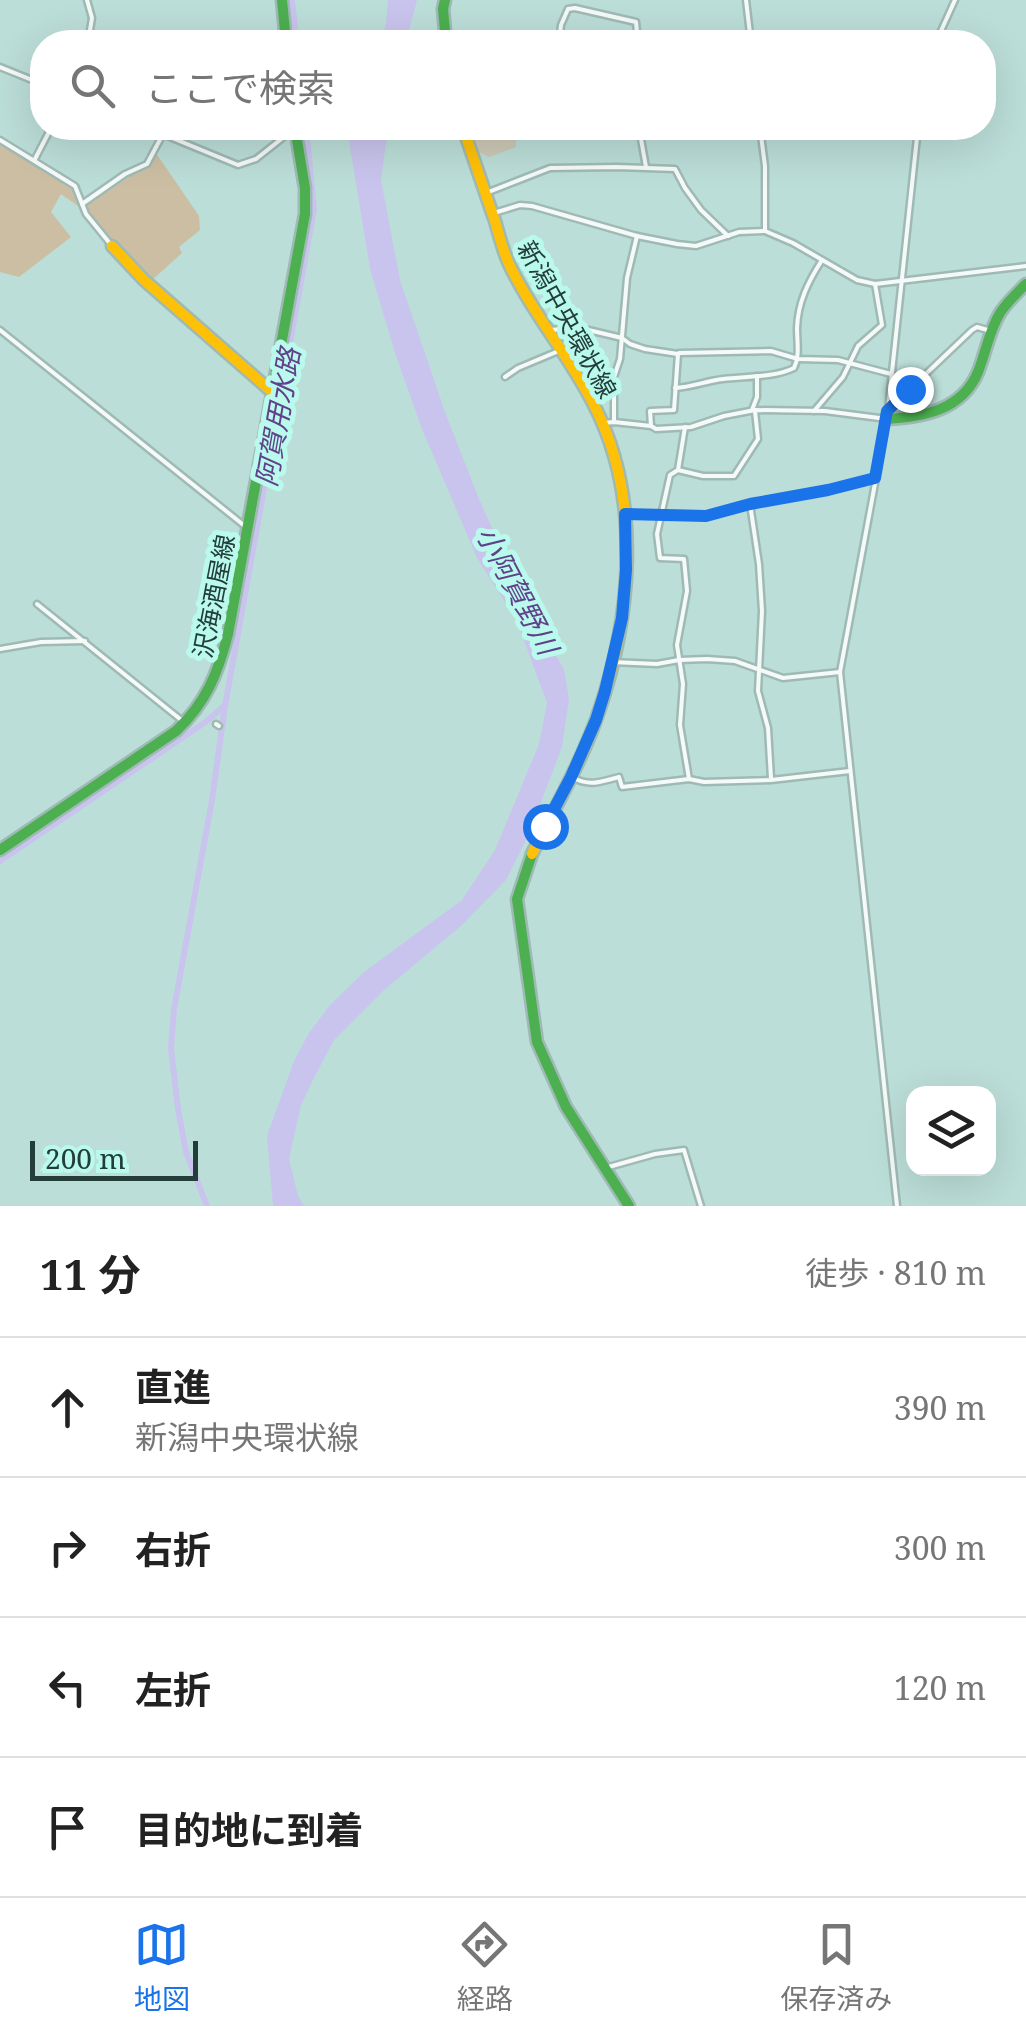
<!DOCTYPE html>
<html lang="ja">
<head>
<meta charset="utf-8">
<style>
  :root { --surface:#fff; --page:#f2f2f2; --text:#222; --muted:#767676; --line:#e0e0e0; --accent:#1a73e8 }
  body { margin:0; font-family:"Noto Serif","Noto Sans JP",serif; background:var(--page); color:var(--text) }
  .controls { position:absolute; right:30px; bottom:30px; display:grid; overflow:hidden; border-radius:20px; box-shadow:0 10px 40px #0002 }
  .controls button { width:90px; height:90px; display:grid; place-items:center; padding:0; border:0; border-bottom:2px solid var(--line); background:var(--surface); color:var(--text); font:50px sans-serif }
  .scale { position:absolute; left:30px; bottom:25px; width:168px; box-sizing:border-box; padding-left:10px; border:5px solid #233d38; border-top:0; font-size:28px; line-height:35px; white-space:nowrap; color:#233d38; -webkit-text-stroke:8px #bafaed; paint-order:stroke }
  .stop { position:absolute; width:30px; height:30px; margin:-22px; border:8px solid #1a73e8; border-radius:50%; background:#fff }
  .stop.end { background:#1a73e8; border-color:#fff; box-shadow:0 2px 10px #0008 }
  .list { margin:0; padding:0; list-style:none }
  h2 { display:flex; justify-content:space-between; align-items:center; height:130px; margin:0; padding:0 40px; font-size:42px }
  h2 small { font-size:32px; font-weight:400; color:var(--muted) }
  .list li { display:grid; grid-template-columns:65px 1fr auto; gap:30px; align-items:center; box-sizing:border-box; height:140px; padding:0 40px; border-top:2px solid var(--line) }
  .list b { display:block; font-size:38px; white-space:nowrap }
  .list p { margin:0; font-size:32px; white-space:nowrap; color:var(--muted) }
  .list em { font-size:32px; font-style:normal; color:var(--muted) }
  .icon { flex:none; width:55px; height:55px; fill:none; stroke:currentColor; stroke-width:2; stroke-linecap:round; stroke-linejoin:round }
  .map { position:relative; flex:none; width:1026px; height:1206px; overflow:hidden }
  .search { position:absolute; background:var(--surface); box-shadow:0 10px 40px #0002; left:30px; right:30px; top:30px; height:110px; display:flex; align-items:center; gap:25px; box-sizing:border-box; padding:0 35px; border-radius:40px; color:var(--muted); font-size:38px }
  .sheet { height:690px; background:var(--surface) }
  nav { display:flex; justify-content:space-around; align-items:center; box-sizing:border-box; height:140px; border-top:2px solid var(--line); background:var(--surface); font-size:28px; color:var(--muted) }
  nav a { display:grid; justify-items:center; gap:5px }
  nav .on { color:var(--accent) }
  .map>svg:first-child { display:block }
  .green { fill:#cdc9b7 }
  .forest { fill:#ccbea2 }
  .water { fill:#c9c4ed }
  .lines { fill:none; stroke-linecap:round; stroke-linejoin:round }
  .canal { stroke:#c9c4ed; stroke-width:6 }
  .street-casing { stroke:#9fbab5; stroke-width:9 }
  .fast-casing { stroke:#9fbab5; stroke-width:15 }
  .slow-casing { stroke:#9fbab5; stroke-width:15 }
  .street { stroke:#f5faf9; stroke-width:4 }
  .fast { stroke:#4caf50; stroke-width:10 }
  .slow { stroke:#ffc107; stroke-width:10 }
  .route { stroke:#1a73e8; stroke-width:12 }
  .labels { text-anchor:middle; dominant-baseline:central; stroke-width:10; stroke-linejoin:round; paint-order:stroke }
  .street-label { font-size:25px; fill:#233d38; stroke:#bafaed }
  .water-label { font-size:28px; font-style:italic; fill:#60418a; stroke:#bafaed }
</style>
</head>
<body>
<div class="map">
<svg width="1026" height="1206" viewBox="0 0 1026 1206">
  <rect width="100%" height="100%" fill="#bcded8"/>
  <polygon class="green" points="472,128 517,128 516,147 489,157 479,152"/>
  <g class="forest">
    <polygon points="0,144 54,174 81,195 78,206 61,194 51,212 71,237 19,277 0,272"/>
    <polygon points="156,153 199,216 200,230 179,247 182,253 151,281 88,213 87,204 148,165"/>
  </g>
  <g class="water">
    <polygon points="388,0 417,0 406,42 379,42 386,24"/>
    <polygon points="351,128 388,128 381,180 400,280 445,412 479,499 531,615 564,669 569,699 562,747 528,836 506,880 462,925 383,991 334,1040 315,1076 301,1105 289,1159 298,1196 304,1206 273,1206 267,1136 294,1061 309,1033 330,1005 364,972 462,900 495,850 539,744 547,703 517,621 477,558 422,429 395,353 370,269 348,135"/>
  </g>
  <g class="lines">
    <g class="canal">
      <polyline points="292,1 297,42"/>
      <polyline points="0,861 207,721 224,706"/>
      <polyline points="207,1206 186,1152 178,1109 171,1048 174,1009 212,800 225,706 314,209 306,128"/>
    </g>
    <g class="street-casing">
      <g id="street">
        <polyline points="87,0 92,18 88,42"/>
        <polyline points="746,0 751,42"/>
        <polyline points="559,42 561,25 568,9 575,8 636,22 638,42"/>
        <polyline points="936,42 955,0"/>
        <polyline points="0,67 42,84"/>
        <polyline points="148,128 238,165 256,159 294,129"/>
        <polyline points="639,128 646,167"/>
        <polyline points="760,128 765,166 765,231"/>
        <polyline points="0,140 75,186 86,214 112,246"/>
        <polyline points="35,159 51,128"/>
        <polyline points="486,193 550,168 617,167 675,169 685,188 701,210 728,236"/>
        <polyline points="82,204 125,174 147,164 163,134"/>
        <polyline points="494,213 520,205 532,206 637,236 677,244 696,246 739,232 765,231 793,243 857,280 875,284 1026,266"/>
        <polyline points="0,330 246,527"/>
        <polyline points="549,330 580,328 622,338 630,344 645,349 678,354 674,410 650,411 651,426"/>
        <polyline points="679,353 771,351 798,359 838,360 891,374"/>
        <polyline points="505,377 518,368 561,350"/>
        <path d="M 675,388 C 692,387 706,381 723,379 C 746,376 773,378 794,368 C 800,356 797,342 797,328 C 798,302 808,282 822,260"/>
        <polyline points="752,410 757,397 757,376"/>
        <polyline points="814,411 843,377 858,346 882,325 875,284"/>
        <polyline points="887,411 909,390"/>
        <polyline points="915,417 910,389 972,330 977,327 991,331"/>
        <polyline points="614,422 614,377 620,359 627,278 637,236"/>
        <polyline points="603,423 614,422 651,426 656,429 691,427 724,416 755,410 825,411 887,419"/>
        <polyline points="685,427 678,470 670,475 657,534 660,558 684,559 687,591 677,645 683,684 680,725 689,779"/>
        <polyline points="678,470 703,476 734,476 758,439 755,411"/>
        <polyline points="750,504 759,564 762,611 758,691 768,728 771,778"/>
        <polyline points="625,514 706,516 750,504 828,490 875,478"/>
        <polyline points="37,604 185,723"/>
        <polyline points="0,649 41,642 85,641"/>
        <polyline points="611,662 657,664 679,660 707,659 735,661 783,678 840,672"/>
        <polyline points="216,724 219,726"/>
        <path d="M 571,777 C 591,787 599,782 619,777 L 622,787 L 689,779 L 704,782 L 771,780 L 850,771"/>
        <polyline points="605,1168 655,1154 684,1150 701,1206"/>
        <polyline points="897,1206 840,672 887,419 918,128"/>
      </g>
    </g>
    <g class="fast-casing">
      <g id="fast">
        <polyline points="282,0 286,42"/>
        <polyline points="445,0 443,9 446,42"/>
        <path d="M 887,419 C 924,417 962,410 978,372 C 986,352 989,331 1000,313 C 1007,302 1017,293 1026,284"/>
        <path d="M 0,850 L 176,731 C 206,703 218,673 228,634 L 305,214 L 305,188 L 295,128"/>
        <polyline points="532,854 517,899 537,1042 566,1107 629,1206"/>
      </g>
    </g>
    <g class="slow-casing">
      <g id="slow">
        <path d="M 463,128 C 474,159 484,190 495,221 C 499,235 503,251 509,264 C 532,313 571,358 595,407 C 643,502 631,620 597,717 C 580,765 554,809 532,854"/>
        <polyline points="112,246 144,280 271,391"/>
      </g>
    </g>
    <use href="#street" class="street"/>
    <use href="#fast" class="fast"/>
    <use href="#slow" class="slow"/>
  </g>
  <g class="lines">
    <polyline class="route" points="545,826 571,777 596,720 605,691 622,618 626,570 625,514 706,516 750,504 828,490 875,478 887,411 910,389"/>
  </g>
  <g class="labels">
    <g class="street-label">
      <text transform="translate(568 319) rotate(61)">新潟中央環状線</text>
      <text transform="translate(213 596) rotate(-79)">沢海酒屋線</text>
    </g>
    <g class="water-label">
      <text transform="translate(277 417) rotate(-80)">阿賀用水路</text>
      <text transform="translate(518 590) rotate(62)">小阿賀野川</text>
    </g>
  </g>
</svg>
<div class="controls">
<button><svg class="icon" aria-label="layers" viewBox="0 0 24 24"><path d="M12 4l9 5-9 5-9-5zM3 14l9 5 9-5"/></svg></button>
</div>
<div class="scale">200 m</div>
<div class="stop" style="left:545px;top:826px"></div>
<div class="stop end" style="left:910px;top:389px"></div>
<div class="search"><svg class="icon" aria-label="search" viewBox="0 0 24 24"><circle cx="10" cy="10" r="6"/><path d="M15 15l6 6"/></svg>ここで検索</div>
</div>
<section class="sheet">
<h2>11 分<small>徒歩 · 810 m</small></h2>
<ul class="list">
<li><svg class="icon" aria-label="ahead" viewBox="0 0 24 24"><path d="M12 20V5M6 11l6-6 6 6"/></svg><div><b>直進</b><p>新潟中央環状線</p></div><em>390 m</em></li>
<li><svg class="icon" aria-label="right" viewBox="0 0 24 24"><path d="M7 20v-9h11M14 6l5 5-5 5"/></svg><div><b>右折</b></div><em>300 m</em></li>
<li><svg class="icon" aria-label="left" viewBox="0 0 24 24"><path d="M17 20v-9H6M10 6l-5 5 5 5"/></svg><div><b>左折</b></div><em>120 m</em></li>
<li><svg class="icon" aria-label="arrive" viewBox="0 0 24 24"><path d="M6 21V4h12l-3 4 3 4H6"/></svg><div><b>目的地に到着</b></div></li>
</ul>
</section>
<nav>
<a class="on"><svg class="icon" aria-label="map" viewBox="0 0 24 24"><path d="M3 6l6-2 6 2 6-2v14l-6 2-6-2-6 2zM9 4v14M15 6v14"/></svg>地図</a>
<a><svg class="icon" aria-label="directions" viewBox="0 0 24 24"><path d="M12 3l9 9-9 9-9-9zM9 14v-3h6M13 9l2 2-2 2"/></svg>経路</a>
<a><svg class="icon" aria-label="saved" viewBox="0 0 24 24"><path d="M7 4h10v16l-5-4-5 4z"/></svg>保存済み</a>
</nav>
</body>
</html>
